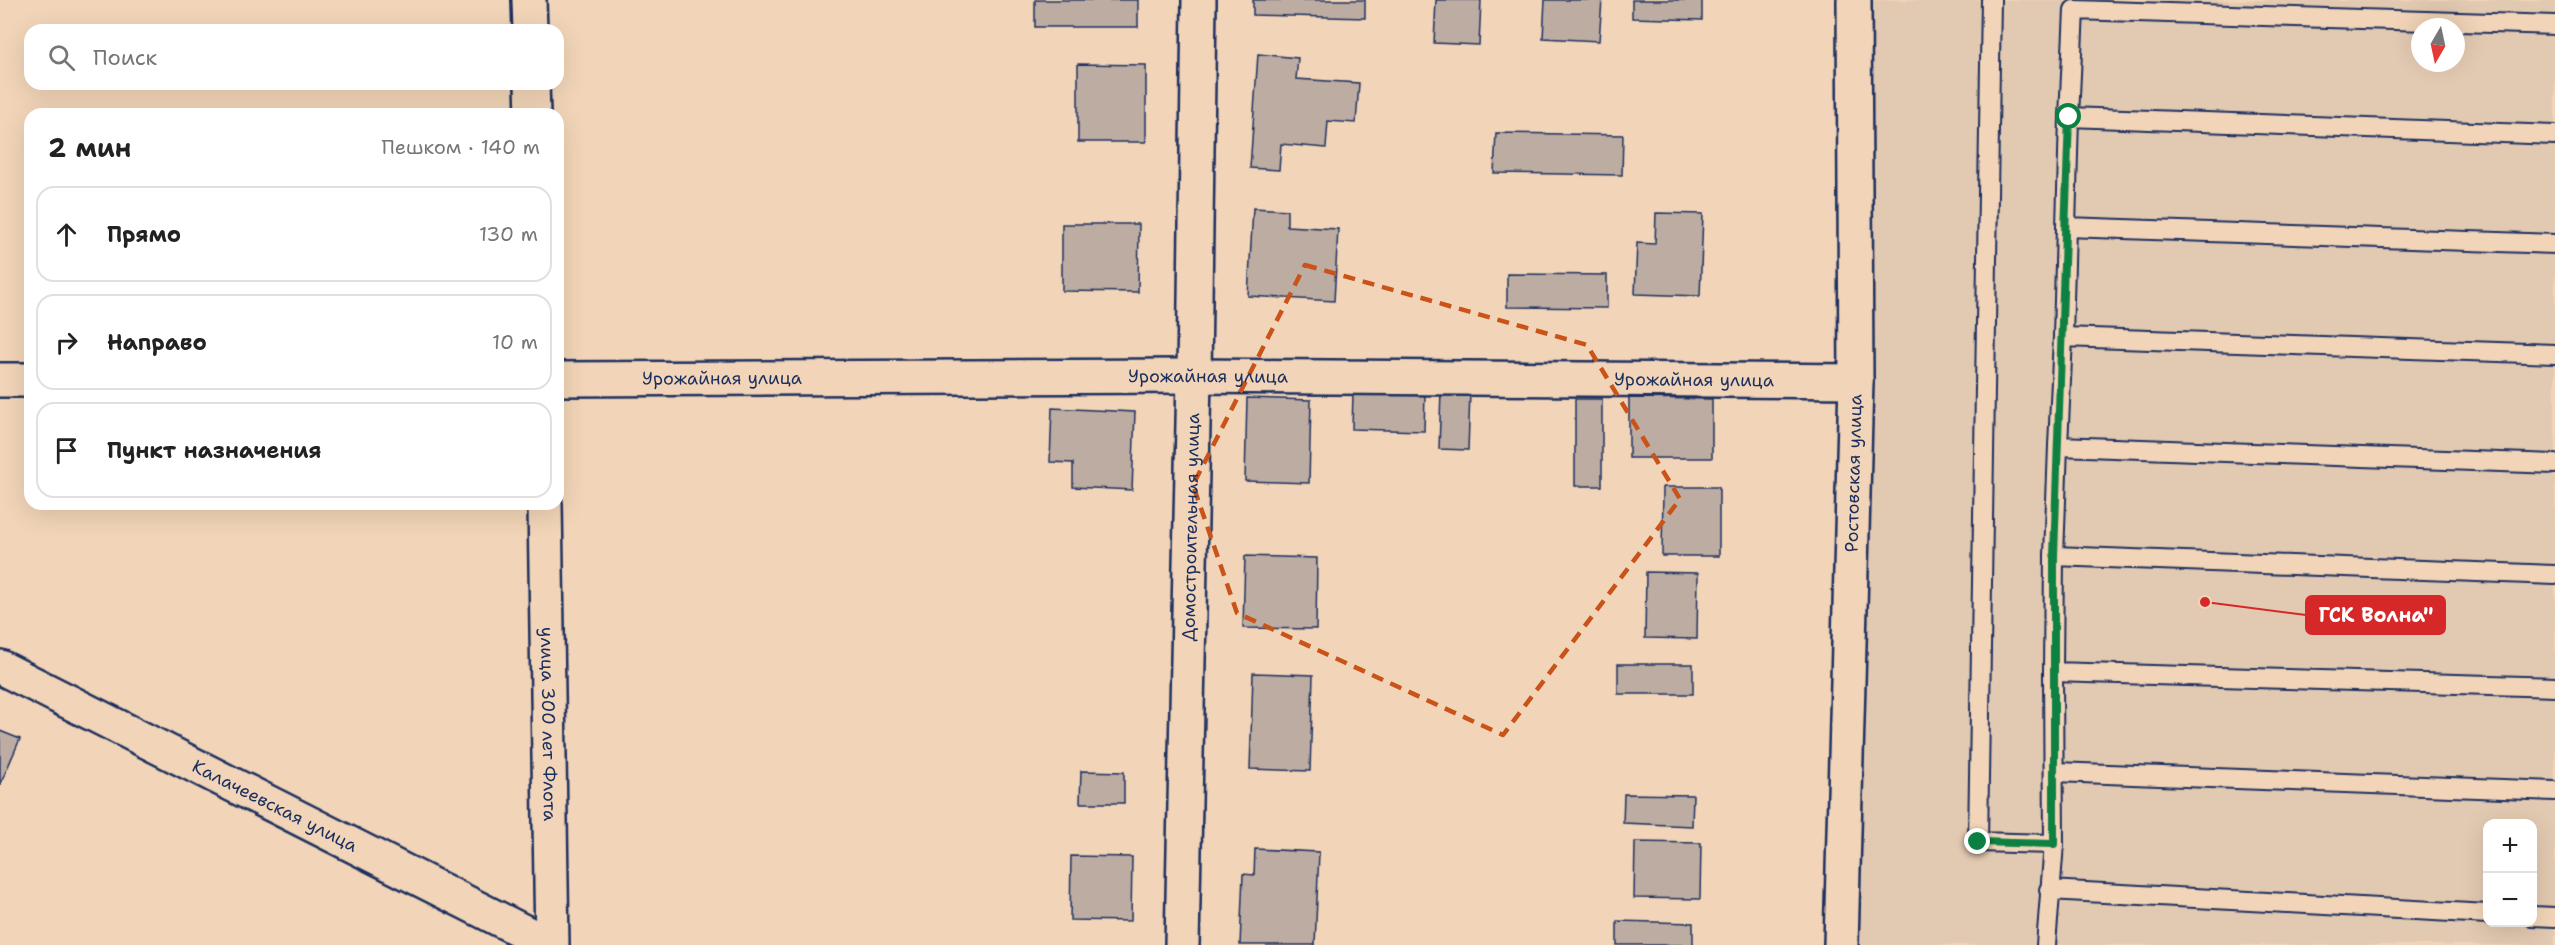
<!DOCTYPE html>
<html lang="ru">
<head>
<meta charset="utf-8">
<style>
  :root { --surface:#fff; --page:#f2f2f2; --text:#222; --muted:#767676; --line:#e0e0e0 }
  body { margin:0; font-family:"Shantell Sans",sans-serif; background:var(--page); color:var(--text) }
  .controls { position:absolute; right:18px; bottom:18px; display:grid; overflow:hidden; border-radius:12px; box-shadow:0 6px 24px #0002 }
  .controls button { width:54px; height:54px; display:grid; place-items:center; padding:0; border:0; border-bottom:2px solid var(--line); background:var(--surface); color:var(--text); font:30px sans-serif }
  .compass { position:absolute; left:2411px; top:18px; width:54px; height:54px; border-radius:50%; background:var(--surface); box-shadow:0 6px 24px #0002; rotate:189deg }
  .stop { position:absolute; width:18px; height:18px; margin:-14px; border:4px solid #0b8043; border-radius:50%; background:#fff }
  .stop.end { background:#0b8043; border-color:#fff; box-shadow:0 2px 6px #0008 }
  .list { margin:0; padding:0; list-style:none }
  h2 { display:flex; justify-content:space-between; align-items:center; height:78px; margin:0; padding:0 24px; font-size:26px }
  h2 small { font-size:20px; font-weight:400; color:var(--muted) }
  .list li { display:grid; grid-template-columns:39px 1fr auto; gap:18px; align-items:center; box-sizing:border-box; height:96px; margin:0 12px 12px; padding:0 12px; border:2px solid var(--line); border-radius:18px }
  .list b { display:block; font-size:22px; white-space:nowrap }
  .list em { font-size:20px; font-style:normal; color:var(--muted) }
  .icon { flex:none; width:33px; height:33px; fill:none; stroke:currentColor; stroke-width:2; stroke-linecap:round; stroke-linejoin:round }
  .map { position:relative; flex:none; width:2555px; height:945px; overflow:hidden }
  .search { position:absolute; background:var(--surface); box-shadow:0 6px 24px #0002; left:24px; top:24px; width:540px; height:66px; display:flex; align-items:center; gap:15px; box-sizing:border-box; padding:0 21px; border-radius:18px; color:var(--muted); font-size:22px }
  .panel { position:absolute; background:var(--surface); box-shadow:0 6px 24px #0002; left:24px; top:108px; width:540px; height:402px; border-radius:18px }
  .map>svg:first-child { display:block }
  .built { fill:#e2c9b1; fill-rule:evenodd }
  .building { fill:#bdaca2; stroke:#1b2f5e; stroke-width:1.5 }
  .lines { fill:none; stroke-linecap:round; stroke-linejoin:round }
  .lane-casing { stroke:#1b2f5e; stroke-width:22 }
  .street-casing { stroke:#1b2f5e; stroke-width:38 }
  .lane { stroke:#f2d5b8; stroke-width:18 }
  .street { stroke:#f2d5b8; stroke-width:33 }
  .route { stroke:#0b8043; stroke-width:8 }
  .marked { fill:none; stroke:#c95318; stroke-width:4.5; stroke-dasharray:12 8; stroke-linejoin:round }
  .labels { text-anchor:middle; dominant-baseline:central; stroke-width:4.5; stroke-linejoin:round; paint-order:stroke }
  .street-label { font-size:18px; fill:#1b2f5e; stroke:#f2d5b8 }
  .leader { fill:none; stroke:#d62828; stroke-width:2 }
  .callout-dot { fill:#d62828; stroke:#f2d5b8; stroke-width:2 }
  .callout { fill:#d62828; stroke:#d62828; stroke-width:2 }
  .callout-label { font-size:20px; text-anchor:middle; font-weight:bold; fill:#fff }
</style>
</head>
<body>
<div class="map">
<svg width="2555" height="945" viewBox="0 0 2555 945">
  <rect width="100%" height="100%" fill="#f2d5b8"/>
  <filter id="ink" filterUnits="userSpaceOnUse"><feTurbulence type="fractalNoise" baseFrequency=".0167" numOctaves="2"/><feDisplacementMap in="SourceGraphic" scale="12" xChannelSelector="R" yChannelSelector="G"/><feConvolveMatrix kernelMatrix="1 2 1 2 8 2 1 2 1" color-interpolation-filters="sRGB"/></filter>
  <g filter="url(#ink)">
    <path class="built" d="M 1857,0 L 2555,0 L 2555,945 L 1854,945 ZM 2420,27 L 2456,27 L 2456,63 L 2420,63 ZM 2488,824 L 2532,824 L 2532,922 L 2488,922 Z"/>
    <g class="building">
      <rect x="1035" y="0" width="103" height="27"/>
      <polygon points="1253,0 1365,0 1365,18 1253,15"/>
      <polygon points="1436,0 1481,0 1479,45 1434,43"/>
      <polygon points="1545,0 1602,0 1599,41 1543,38"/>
      <polygon points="1632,0 1702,0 1702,20 1632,18"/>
      <polygon points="1258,54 1298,58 1296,79 1359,83 1356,123 1328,121 1326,148 1281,144 1279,170 1250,168"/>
      <polygon points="1078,64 1146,65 1146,142 1078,142"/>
      <polygon points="1496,133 1623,135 1622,175 1494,173"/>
      <polygon points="1253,208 1287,210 1287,226 1338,229 1334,301 1248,296"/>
      <polygon points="1656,213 1703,214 1700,296 1635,294 1637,243 1655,244"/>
      <polygon points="1062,224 1139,224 1138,292 1062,291"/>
      <polygon points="1507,274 1607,275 1607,308 1507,307"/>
      <polygon points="1441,391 1470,392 1468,450 1439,449"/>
      <polygon points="1353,393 1425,394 1424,431 1352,429"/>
      <polygon points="1247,398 1311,400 1309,483 1245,481"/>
      <polygon points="1629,398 1712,399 1712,458 1629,458"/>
      <rect x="1575" y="399" width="27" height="87"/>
      <polygon points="1052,408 1135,412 1132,490 1073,487 1073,463 1050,462"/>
      <polygon points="1663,487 1719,487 1719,556 1662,556"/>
      <polygon points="1245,556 1317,558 1316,629 1243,628"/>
      <polygon points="1646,572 1698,573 1697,639 1645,638"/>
      <rect x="1618" y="664" width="75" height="30"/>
      <polygon points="1253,673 1313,675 1310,771 1250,769"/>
      <polygon points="0,731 20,739 0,785"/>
      <polygon points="1081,771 1124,772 1124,803 1080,803"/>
      <polygon points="1624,794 1693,795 1692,826 1623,823"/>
      <polygon points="1635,842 1701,843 1700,899 1634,898"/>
      <polygon points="1255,849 1319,852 1315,945 1240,945 1243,874 1254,875"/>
      <polygon points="1071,856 1132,857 1131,921 1070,920"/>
      <polygon points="1617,921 1693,923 1693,945 1617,945"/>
    </g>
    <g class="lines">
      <g class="lane-casing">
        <g id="lane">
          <polyline points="1991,0 1978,842 2054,844"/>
          <polyline points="2069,117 2074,10 2555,25"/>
          <polyline points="2555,135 2069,117 2066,227 2555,244"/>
          <polyline points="2063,337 2066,227"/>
          <polyline points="2555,354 2063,337 2058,446 2555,464"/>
          <polyline points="2054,556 2058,446"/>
          <polyline points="2555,575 2054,556 2053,672 2555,687"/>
          <polyline points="2055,772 2555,791"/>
          <polyline points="2049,890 2488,914"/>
          <polyline points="2532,916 2555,917"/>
          <polyline points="2046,945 2054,844 2053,672"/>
        </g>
      </g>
      <g class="street-casing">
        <g id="street">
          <polyline points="529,0 530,30"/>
          <polyline points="532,84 533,114"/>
          <path id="s1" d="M 558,379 L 1194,376 L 1856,381"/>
          <polyline points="0,380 30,380"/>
          <path id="s2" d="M 545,504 L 552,945"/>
          <path id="s3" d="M 0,667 L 550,945"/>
          <path id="s4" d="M 1182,945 L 1194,376 L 1199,0"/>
          <path id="s5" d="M 1841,945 L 1856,381 L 1854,0"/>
        </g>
      </g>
      <use href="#lane" class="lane"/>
      <use href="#street" class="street"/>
    </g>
  </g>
  <g class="lines" filter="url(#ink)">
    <polyline class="route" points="1978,842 2054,844 2054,556 2069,117"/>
  </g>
  <path class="marked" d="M 1305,265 L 1587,345 L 1680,499 L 1503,735 L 1237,613 L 1193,485 Z"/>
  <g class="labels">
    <g class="street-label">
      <text stroke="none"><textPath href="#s1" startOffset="650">Урожайная улица</textPath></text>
      <text stroke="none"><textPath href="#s1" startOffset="164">Урожайная улица</textPath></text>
      <text stroke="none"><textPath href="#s1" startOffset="1136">Урожайная улица</textPath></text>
      <text stroke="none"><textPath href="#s5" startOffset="472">Ростовская улица</textPath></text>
      <text stroke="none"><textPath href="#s4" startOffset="418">Домостроительная улица</textPath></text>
      <text stroke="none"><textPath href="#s2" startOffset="220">улица 300 лет Флота</textPath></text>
      <text stroke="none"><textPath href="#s3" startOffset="308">Калачеевская улица</textPath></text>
    </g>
  </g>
  <path class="leader" d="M2205 602L2306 615"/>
  <circle class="callout-dot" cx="2205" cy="602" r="6"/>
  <rect class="callout" x="2306" y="596" width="139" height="38" rx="6"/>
  <g class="callout-label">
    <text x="2376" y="622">ГСК Волна"</text>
  </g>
</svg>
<div class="controls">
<button>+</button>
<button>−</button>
</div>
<svg class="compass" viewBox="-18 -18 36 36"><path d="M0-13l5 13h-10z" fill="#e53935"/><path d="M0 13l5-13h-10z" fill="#767676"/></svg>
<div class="stop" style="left:2069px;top:117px"></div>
<div class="stop end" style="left:1978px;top:842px"></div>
<div class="search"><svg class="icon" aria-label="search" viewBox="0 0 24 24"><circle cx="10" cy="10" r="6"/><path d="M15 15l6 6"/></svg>Поиск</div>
<section class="panel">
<h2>2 мин<small>Пешком · 140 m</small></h2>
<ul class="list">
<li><svg class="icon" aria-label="ahead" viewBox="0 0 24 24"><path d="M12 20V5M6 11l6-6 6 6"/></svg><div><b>Прямо</b></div><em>130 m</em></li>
<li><svg class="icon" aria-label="right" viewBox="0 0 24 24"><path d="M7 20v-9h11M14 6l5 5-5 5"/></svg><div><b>Направо</b></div><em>10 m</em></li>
<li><svg class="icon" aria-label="arrive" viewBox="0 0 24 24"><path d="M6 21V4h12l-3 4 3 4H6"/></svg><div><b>Пункт назначения</b></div></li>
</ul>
</section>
</div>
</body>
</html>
